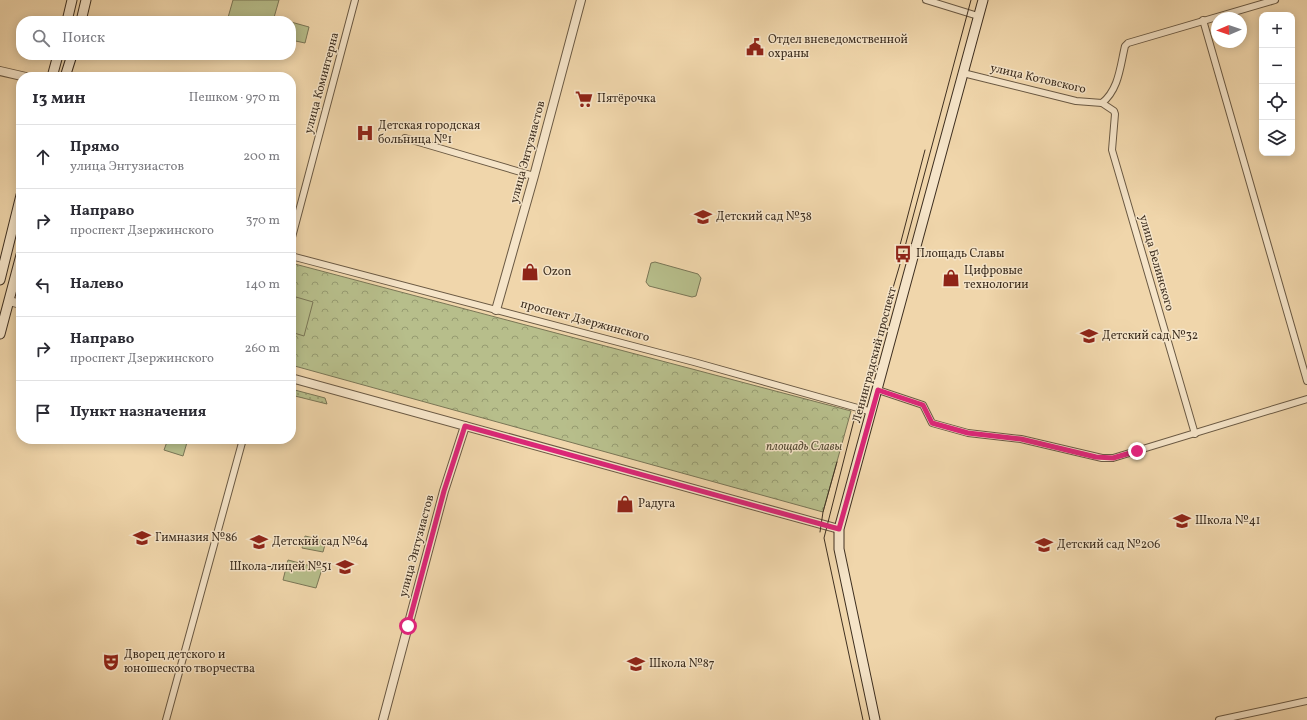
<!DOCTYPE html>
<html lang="ru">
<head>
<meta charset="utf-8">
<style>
  :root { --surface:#fff; --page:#f7f7f7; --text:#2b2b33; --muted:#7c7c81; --line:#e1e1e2 }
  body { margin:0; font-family:Vollkorn,serif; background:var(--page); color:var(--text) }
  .controls { position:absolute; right:12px; top:12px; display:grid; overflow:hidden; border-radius:8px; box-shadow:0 2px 10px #0003 }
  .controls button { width:36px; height:36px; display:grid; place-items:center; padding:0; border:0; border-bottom:1px solid var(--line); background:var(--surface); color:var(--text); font:20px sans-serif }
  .compass { position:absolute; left:1211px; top:12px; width:36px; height:36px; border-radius:50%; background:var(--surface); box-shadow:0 2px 10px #0003; rotate:268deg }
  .stop { position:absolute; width:12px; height:12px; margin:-9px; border:3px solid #db2777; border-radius:50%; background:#fff }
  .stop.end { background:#db2777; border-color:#fff; box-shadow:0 1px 4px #0008 }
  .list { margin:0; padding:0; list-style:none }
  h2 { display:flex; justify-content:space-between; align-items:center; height:52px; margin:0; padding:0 16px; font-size:17px }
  h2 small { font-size:13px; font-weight:400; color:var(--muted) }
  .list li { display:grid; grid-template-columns:26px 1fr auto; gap:12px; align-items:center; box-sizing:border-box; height:64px; padding:0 16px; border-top:1px solid var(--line) }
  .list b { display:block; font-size:15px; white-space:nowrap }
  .list p { margin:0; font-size:13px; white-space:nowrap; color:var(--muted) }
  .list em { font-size:13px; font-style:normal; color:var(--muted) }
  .icon { flex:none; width:22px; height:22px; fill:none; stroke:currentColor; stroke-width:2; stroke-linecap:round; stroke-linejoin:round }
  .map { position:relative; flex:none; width:1307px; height:720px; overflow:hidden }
  .search { position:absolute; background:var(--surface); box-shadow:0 2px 10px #0003; left:16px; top:16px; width:280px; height:44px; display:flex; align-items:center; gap:10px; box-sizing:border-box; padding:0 14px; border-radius:16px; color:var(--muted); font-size:15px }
  .panel { position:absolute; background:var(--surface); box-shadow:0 2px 10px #0003; left:16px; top:72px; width:280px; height:372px; border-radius:16px }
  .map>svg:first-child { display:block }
  .grass { fill:url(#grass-dots); stroke:#7a7656 }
  .park { fill:url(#park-crowns); stroke:#7a7656 }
  .pitch { fill:#b7be8b; stroke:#7a7656 }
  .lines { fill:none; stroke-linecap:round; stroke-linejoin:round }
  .minor-casing { stroke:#6a5943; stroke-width:8 }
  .tertiary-casing { stroke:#6a5943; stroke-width:10 }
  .secondary-casing { stroke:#3e2f20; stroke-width:11 }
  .minor { stroke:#f5e4c8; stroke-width:6 }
  .tertiary { stroke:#f5e4c8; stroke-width:8 }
  .secondary { stroke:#f5e4c8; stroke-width:9 }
  .tram { stroke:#3e2f20; stroke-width:1 }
  .route { stroke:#db2777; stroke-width:5 }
  .labels { text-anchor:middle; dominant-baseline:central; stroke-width:3; stroke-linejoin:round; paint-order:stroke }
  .poi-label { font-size:12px; fill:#3e2f20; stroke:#f5e4c8; text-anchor:start }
  .street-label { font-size:12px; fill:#3e2f20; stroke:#f5e4c8 }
  .park-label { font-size:12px; font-style:italic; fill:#564c35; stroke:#f5e4c8 }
</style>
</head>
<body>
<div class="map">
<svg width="1307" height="720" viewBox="0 0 1307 720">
  <defs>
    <pattern id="grass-dots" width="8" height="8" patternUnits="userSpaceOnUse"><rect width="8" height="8" fill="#b7be8b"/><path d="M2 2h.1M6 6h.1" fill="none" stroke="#969b71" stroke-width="1.8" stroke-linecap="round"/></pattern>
    <pattern id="park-crowns" width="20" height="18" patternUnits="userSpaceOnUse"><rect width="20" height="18" fill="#b7be8b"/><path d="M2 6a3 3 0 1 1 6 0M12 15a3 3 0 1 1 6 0" fill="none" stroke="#969b71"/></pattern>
  </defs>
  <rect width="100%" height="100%" fill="#f0d6ab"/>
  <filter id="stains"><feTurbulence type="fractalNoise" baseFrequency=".005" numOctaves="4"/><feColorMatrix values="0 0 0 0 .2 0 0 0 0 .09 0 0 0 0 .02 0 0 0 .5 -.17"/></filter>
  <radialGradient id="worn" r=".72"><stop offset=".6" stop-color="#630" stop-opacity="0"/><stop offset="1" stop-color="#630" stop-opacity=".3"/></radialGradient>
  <polygon class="grass" points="291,389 325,398 327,404 291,395"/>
  <polygon class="park" points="291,263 851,411 823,512 291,365"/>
  <g class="pitch">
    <polygon points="233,0 279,0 273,21 227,21"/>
    <polygon points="291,22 309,27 305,43 291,40"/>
    <polygon points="655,262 698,274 701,278 696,296 692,297 649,286 646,282 651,263"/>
    <polygon points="296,297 313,302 304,336 291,332 291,317"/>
    <polygon points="168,439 188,439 183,456 164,450"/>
    <polygon points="305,536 326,541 323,552 302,548"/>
    <polygon points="288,560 322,569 316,588 283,580"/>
  </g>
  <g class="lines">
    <g class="minor-casing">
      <g id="minor">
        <polyline points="926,0 978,16"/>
        <polyline points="1203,20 1307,381"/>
        <path d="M 963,73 L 1076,101 L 1102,103 C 1119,89 1120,67 1125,46 L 1128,43 L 1275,0"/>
        <polyline points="1102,103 1114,111 1115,114 1112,150 1195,434"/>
        <polyline points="405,138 534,176"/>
        <polyline points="291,241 355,0"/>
        <polyline points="291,256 694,362 872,412"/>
        <polyline points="878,390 923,405 932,423 968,433 1021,439 1102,458 1113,458 1307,399"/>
        <polyline points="166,720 243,439"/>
        <polyline points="1219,720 1307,701"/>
      </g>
    </g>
    <g class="tertiary-casing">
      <g id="tertiary">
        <polyline points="0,71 26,77"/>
        <polyline points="9,301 21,304"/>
        <polyline points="496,310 534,176 581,0"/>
        <polyline points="291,378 839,529"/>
        <polyline points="383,720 444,491 465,426"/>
      </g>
    </g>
    <g class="secondary-casing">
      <g id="secondary">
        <polyline points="67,21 72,0"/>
        <polyline points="81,21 86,0"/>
        <polyline points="52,77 58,55"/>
        <polyline points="65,77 72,55"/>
        <polyline points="0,280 21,195"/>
        <polyline points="0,334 21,255"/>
        <polyline points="875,720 839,549 839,529 983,0"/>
      </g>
    </g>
    <use href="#minor" class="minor"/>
    <use href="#tertiary" class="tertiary"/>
    <use href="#secondary" class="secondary"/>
    <g class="tram">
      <polyline points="899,249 925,150"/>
      <polyline points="820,532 823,512 837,462"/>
      <polyline points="863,720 824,538 854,420 903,254 971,0"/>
    </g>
  </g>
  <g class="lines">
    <polyline class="route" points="408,626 444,491 465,426 839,529 878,390 923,405 932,423 968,433 1021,439 1096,457 1113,458 1137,451"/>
  </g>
  <defs>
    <g id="civic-bare" transform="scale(1.38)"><path d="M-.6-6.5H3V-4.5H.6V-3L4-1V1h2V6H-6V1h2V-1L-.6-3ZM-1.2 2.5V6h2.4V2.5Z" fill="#8f2418" stroke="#f5e4c8" stroke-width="2.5" paint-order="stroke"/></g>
    <g id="supermarket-bare" transform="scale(1.38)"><path d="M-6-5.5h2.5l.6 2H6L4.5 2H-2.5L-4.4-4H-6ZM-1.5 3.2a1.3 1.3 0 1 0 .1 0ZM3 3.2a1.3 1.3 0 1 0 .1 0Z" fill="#8f2418" stroke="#f5e4c8" stroke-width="2.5" paint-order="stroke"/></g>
    <g id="hospital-bare" transform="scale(1.38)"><path d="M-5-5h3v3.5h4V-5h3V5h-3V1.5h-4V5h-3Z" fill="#8f2418" stroke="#f5e4c8" stroke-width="2.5" paint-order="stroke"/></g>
    <g id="school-bare" transform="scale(1.38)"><path d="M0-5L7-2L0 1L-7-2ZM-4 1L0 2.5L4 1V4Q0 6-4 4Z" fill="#8f2418" stroke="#f5e4c8" stroke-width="2.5" paint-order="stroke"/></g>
    <g id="bus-bare" transform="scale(1.38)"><path d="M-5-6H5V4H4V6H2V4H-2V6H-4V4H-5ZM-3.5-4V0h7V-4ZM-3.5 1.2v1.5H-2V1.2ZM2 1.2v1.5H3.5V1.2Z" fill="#8f2418" stroke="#f5e4c8" stroke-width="2.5" paint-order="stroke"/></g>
    <g id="shop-bare" transform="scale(1.38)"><path d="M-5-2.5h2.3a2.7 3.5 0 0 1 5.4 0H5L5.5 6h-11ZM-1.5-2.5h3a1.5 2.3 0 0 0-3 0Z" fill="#8f2418" stroke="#f5e4c8" stroke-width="2.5" paint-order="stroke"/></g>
    <g id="theatre-bare" transform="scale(1.38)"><path d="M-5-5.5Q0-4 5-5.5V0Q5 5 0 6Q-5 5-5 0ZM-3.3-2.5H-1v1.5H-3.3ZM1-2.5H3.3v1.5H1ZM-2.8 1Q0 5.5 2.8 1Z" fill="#8f2418" stroke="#f5e4c8" stroke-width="2.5" paint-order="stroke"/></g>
  </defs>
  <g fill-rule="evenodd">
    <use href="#civic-bare" x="755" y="47"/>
    <use href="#supermarket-bare" x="584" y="99"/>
    <use href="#hospital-bare" x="365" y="133"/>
    <use href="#school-bare" x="703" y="217"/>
    <use href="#bus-bare" x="903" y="254"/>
    <use href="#shop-bare" x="530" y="272"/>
    <use href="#shop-bare" x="951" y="278"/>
    <use href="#school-bare" x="1089" y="336"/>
    <use href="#shop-bare" x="625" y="504"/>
    <use href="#school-bare" x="1182" y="521"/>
    <use href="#school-bare" x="142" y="538"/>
    <use href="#school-bare" x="259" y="542"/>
    <use href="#school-bare" x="1044" y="545"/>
    <use href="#school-bare" x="345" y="567"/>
    <use href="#theatre-bare" x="111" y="662"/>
    <use href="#school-bare" x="636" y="664"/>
  </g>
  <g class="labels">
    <g class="poi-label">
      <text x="768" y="40">Отдел вневедомственной<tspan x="768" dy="14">охраны</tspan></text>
      <text x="597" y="99">Пятёрочка</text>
      <text x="378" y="126">Детская городская<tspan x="378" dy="14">больница №1</tspan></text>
      <text x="716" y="217">Детский сад №38</text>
      <text x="916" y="254">Площадь Славы</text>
      <text x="964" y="271">Цифровые<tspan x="964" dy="14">технологии</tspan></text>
      <text x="543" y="272">Ozon</text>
      <text x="1102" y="336">Детский сад №32</text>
      <text x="638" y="504">Радуга</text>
      <text x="1195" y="521">Школа №41</text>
      <text x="155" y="538">Гимназия №86</text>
      <text x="272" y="542">Детский сад №64</text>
      <text x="1057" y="545">Детский сад №206</text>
      <text x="332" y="567" text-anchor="end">Школа-лицей №51</text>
      <text x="124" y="655">Дворец детского и<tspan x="124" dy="14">юношеского творчества</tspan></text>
      <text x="649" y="664">Школа №87</text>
    </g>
    <g class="street-label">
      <text transform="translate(1038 79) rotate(13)">улица Котовского</text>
      <text transform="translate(322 83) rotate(-75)">улица Коминтерна</text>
      <text transform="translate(528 152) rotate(-75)">улица Энтузиастов</text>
      <text transform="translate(1156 263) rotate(74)">улица Белинского</text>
      <text transform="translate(585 321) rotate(15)">проспект Дзержинского</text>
      <text transform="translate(875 355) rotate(-75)">Ленинградский проспект</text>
      <text transform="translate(417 546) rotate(-75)">улица Энтузиастов</text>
    </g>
    <g class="park-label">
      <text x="804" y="447">площадь Славы</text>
    </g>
  </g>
  <rect width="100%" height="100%" filter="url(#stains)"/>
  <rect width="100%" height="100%" fill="url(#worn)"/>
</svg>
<div class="controls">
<button>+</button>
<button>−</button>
<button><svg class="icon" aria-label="locate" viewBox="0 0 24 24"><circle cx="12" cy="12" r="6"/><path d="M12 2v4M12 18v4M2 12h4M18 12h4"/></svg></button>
<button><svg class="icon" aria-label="layers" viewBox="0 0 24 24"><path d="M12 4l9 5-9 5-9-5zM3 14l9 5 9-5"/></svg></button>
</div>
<svg class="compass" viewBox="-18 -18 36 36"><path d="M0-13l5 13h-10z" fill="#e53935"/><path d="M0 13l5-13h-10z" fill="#7c7c81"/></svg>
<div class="stop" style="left:408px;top:626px"></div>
<div class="stop end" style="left:1137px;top:451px"></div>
<div class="search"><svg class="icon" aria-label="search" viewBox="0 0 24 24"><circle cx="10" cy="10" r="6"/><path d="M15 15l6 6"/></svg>Поиск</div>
<section class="panel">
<h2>13 мин<small>Пешком · 970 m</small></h2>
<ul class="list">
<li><svg class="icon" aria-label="ahead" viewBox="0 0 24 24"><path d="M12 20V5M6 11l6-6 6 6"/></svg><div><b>Прямо</b><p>улица Энтузиастов</p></div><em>200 m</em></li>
<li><svg class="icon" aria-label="right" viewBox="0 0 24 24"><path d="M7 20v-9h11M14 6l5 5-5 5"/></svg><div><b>Направо</b><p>проспект Дзержинского</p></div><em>370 m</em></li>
<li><svg class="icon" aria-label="left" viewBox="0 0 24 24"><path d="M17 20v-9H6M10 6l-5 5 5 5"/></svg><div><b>Налево</b></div><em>140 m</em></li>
<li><svg class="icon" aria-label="right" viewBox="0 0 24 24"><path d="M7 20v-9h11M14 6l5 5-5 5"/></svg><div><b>Направо</b><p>проспект Дзержинского</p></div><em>260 m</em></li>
<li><svg class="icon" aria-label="arrive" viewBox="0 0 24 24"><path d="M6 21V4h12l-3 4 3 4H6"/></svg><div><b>Пункт назначения</b></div></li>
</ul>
</section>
</div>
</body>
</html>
